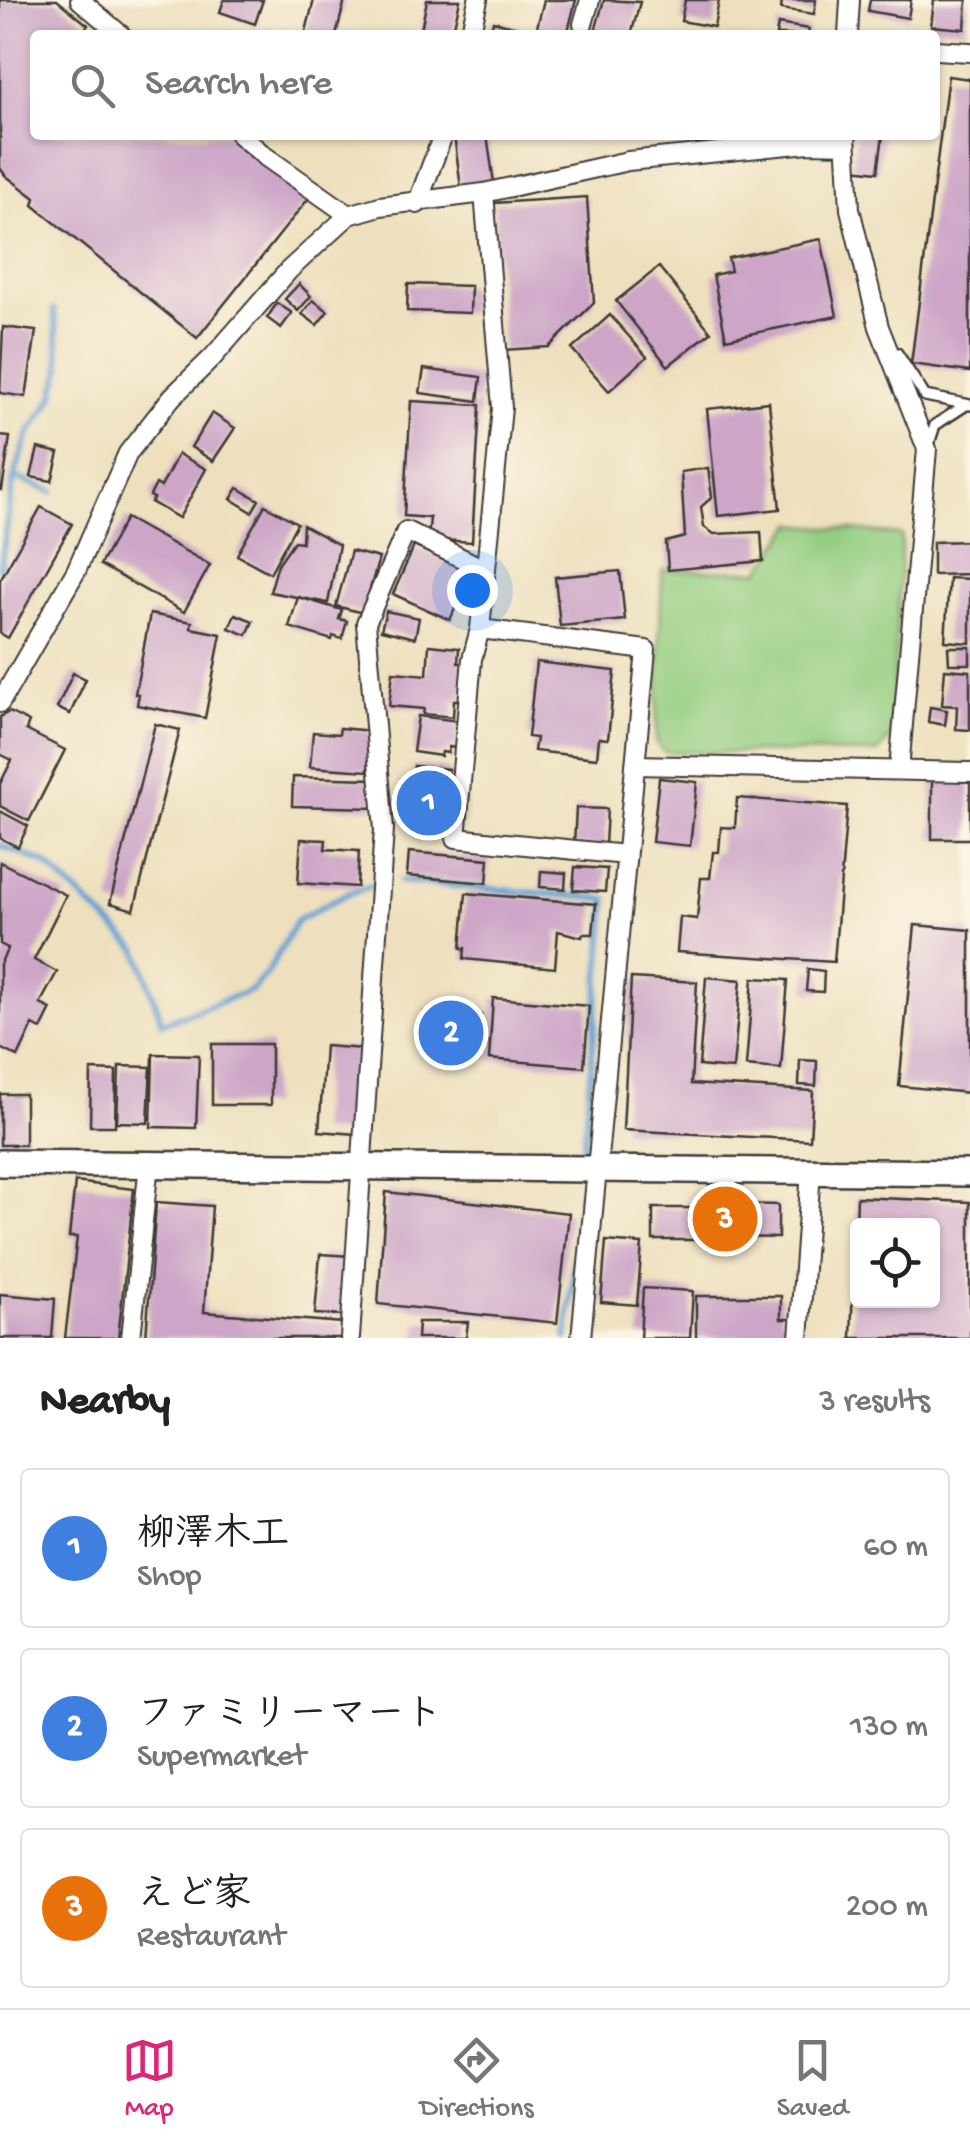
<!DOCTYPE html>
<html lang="en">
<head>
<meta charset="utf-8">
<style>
  :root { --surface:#fff; --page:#f6f6f6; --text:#222; --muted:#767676; --line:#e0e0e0; --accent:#db2777 }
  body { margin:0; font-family:"Gochi Hand","Klee One",sans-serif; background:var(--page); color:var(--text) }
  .controls { position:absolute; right:30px; bottom:30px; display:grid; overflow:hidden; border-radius:10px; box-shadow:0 2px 8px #0004 }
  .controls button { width:90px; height:90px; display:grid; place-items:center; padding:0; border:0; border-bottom:2px solid var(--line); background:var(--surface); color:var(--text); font:50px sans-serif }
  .you { position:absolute; left:472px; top:590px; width:35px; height:35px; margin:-25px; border:8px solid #fff; border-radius:50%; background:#1a73e8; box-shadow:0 0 0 15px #1a73e833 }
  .badge { display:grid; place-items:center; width:65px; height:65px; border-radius:50%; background:var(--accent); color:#fff; font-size:32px; font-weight:700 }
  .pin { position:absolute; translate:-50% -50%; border:5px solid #fff; box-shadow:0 2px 10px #0006 }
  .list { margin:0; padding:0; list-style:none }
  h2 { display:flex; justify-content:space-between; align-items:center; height:130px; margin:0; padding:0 40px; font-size:42px }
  h2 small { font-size:32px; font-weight:400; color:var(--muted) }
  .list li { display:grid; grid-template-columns:65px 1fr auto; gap:30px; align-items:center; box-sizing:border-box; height:160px; margin:0 20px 20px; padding:0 20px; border:2px solid var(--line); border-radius:10px }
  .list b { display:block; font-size:38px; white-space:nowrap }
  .list p { margin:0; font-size:32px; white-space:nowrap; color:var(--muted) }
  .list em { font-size:32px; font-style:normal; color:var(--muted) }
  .icon { flex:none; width:55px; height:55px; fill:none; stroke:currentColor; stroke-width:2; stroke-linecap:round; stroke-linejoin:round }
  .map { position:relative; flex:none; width:970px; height:1338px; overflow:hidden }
  .search { position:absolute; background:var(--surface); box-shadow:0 2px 8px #0004; left:30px; right:30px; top:30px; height:110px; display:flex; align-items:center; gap:25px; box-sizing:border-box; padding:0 35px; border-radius:10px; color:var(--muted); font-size:38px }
  .sheet { height:670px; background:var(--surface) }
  nav { display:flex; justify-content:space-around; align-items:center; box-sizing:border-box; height:140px; border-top:2px solid var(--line); background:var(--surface); font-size:28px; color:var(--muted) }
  nav a { display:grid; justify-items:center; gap:5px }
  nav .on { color:var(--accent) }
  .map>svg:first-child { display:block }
  .green { fill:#94cd81; stroke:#58744e; stroke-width:2.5 }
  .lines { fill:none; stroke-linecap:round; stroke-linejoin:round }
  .stream { stroke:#619fd3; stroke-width:6 }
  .building { fill:#cca5c7 }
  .lane-casing { stroke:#3c3934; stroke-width:14 }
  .street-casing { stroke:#3c3934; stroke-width:22 }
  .secondary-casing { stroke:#3c3934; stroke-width:30 }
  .lane { stroke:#fff; stroke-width:9 }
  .street { stroke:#fff; stroke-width:18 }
  .secondary { stroke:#fff; stroke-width:25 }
</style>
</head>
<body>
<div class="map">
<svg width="970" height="1338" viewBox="0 0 970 1338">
  <rect width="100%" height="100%" fill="#fcf5e5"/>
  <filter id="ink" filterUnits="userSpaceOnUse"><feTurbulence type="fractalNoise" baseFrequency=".01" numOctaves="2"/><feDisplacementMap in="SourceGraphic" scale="20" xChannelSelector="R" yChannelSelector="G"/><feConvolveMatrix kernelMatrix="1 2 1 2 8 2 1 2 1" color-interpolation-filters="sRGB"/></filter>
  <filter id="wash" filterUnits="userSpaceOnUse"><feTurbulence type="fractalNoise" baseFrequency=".0048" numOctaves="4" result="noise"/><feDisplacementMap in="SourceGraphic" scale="40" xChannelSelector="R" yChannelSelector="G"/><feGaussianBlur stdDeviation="2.25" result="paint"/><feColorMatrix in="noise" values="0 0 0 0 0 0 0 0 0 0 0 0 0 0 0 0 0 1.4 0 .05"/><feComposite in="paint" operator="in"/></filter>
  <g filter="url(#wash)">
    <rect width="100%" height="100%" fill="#eee0be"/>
    <polygon class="green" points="793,524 902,535 891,736 878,753 664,752 656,741 662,570 760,571"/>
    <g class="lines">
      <g class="stream">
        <polyline points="14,477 53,492"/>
        <polyline points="0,569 14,477 29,433 53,398 61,369 54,310"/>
        <polyline points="0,845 45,863 138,950 162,1023 252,990 268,972 297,920 344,895 374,885"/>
        <polyline points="401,881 607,899 583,1150"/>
        <polyline points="567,1338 581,1191"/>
      </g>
    </g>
    <g id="blocks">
      <g class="building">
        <polygon points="0,0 57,0 88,25 80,35 35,35 35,135 231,135 309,198 197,338 33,205 35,198 5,175 0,168"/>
        <polygon points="224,0 263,0 255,24 220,12"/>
        <polygon points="314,0 345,0 336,35 305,35"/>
        <polygon points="427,0 460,0 452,35 420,35"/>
        <polygon points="544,0 576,0 567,35 535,35"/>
        <polygon points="604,0 640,2 631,35 594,35"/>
        <polygon points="685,0 719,0 714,27 681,21"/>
        <polygon points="782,0 816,0 814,14 781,9"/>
        <polygon points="870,0 911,0 908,18 868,11"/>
        <polygon points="934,0 967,0 965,29 931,26"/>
        <polygon points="493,21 521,28 519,35 490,35"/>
        <polygon points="778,24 809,29 808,35 776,35"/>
        <polygon points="948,76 970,79 970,372 911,364"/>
        <polygon points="454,135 487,135 494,183 461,188"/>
        <polygon points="856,135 883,135 878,172 852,169"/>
        <polygon points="587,197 594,303 549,347 503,350 494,203"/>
        <polygon points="821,239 837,316 726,339 713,275 731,271 728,258"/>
        <polygon points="659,267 711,332 668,366 616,301"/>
        <polygon points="299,284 311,296 298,311 285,299"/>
        <polygon points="408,284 471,286 470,313 407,311"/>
        <polygon points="313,300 328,311 317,325 302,314"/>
        <polygon points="277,303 292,313 281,328 267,318"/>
        <polygon points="610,315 647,357 609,391 572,349"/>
        <polygon points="3,327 36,331 26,397 0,393"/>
        <polygon points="424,369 481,377 478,401 420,393"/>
        <polygon points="411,401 480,405 472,542 428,539 430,518 404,516"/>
        <polygon points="769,402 780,509 718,516 707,409"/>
        <polygon points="212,413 235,428 213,461 191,447"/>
        <polygon points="0,436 10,437 2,490 0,490"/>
        <polygon points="38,448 59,453 52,481 31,477"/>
        <polygon points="178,454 206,469 179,518 151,502 154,498 150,496 156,484 161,487"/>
        <polygon points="708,468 712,497 701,507 704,527 714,534 761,532 763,561 668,570 666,542 685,537 681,472"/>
        <polygon points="238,488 259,500 252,512 231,499"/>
        <polygon points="265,505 297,523 270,573 237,555"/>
        <polygon points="41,507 72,524 8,638 0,633 0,580"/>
        <polygon points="126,518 210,565 184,612 100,565"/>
        <polygon points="303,525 339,545 328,603 270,592 278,564 294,541 302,542"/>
        <polygon points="970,541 970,574 933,575 933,542"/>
        <polygon points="414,546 471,572 450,620 393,594"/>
        <polygon points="351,551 379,558 363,613 336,606"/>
        <polygon points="620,571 625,620 560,626 555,577"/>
        <polygon points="949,578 970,579 970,643 945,641"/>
        <polygon points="298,597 342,610 339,619 347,621 342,639 333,636 332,640 289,627"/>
        <polygon points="386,611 419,618 415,638 381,630"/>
        <polygon points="150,614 192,622 191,628 221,634 205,718 137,705 139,694 135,694"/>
        <polygon points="235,614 253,621 247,635 229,628"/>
        <polygon points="429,645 459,648 458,663 465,663 462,700 454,700 453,717 423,714 424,709 389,706 393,672 427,675"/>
        <polygon points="948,647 970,647 970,664 949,664"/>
        <polygon points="536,662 615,671 608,739 599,738 597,758 534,751 536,738 528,737"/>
        <polygon points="945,669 970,671 970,730 956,729 957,706 942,705"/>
        <polygon points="73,673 86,679 70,714 57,708"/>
        <polygon points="930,707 947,710 945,725 928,722"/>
        <polygon points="9,712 29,722 26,730 65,750 29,821 0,806 0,784 12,760 0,754 0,717"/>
        <polygon points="418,716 459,721 455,748 449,747 448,753 442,752 441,756 413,752"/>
        <polygon points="155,724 180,730 134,910 110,903"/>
        <polygon points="340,728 371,731 368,771 310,767 313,732 339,734"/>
        <polygon points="414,766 449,769 444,829 409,825"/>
        <polygon points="293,777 375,779 374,808 292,806"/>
        <polygon points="659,778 697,782 690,846 652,842"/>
        <rect x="932" y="779" width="38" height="60"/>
        <polygon points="737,798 847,806 834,962 677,952 680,917 697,919 701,878 710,878 713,852 719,852 721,827 735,828"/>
        <polygon points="576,808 607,809 605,846 574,845"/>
        <polygon points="0,811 28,826 18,847 0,838"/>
        <polygon points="301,839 326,840 325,849 359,851 357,887 298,883"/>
        <polygon points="409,852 489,859 487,883 407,876"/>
        <polygon points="0,862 66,895 34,960 57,972 40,1004 51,1009 41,1029 33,1025 18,1057 0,1048 0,964 8,948 0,944"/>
        <polygon points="575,867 607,869 605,892 573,890"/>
        <polygon points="541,871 566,873 565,889 540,887"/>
        <polygon points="466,893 596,904 593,934 583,934 582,937 558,931 555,968 464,959 465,948 461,948"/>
        <polygon points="915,925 970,930 970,1093 899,1086"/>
        <polygon points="808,969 824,971 823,992 806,991"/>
        <polygon points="706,977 741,980 733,1069 699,1066"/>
        <polygon points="631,978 697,982 691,1084 813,1091 810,1140 623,1130"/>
        <polygon points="753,978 788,980 781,1069 746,1066"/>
        <polygon points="493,998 589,1006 584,1067 489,1059"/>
        <polygon points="424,1012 481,1015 479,1053 422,1050"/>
        <rect x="212" y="1044" width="59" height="61"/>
        <polygon points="325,1046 363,1049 356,1134 319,1131"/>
        <polygon points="153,1054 199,1055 196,1128 151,1127"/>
        <polygon points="800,1060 817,1061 816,1086 799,1085"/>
        <polygon points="119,1066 151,1067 148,1123 117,1122"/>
        <polygon points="91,1070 116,1071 115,1126 90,1126"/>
        <rect x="0" y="1094" width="25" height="51"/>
        <polygon points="75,1182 134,1189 118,1338 65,1338 77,1237 69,1237"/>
        <polygon points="386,1192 569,1213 557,1323 378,1304"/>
        <polygon points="857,1197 970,1202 970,1338 851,1338 854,1256 858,1256 858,1300 932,1300 932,1226 856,1226"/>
        <polygon points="156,1202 212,1206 204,1312 343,1323 342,1338 146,1338"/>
        <polygon points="735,1204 778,1205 778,1238 735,1237"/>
        <polygon points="721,1205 731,1205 730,1239 720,1238"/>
        <rect x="653" y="1208" width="62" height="32"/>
        <polygon points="606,1241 642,1244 637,1305 601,1302"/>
        <polygon points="320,1254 350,1256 345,1316 315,1314"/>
        <polygon points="643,1288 693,1291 690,1338 640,1338"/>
        <polygon points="0,1294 55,1299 52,1338 0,1338"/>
        <polygon points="696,1296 781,1296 781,1319 793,1319 793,1338 696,1338"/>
        <polygon points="418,1322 468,1322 466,1338 417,1338"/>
      </g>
    </g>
  </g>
  <g filter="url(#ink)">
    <use href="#blocks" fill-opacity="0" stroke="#3c3934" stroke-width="2.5"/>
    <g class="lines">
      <g class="lane-casing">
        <g id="lane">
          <polyline points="897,353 925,396 970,405"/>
          <polyline points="929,444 935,425 966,405"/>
        </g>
      </g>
      <g class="street-casing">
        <g id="street">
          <polyline points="80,0 121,35"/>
          <polyline points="583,24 590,0"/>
          <polyline points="470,35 478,0"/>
          <polyline points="848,35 850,0"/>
          <polyline points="935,50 970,52"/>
          <polyline points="240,135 266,157 349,215"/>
          <polyline points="846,135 850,209 879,327 927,449 899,770"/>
          <polyline points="484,193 502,408 480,629 646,650 581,1338"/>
          <polyline points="417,204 443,135"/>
          <polyline points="480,629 472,659 456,838 626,855"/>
          <polyline points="0,703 76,571 128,453 172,397 212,358 289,270 349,215 380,206 484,193 628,161 809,143 846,144"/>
          <polyline points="635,765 970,772"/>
          <polyline points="131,1338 149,1163"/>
          <polyline points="350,1338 384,829 366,623 406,531 486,570"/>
          <polyline points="799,1338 811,1171"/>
        </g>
      </g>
      <g class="secondary-casing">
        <polyline id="secondary" points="0,1163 970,1173"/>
      </g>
      <use href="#lane" class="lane"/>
      <use href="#street" class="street"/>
      <use href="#secondary" class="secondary"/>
    </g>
  </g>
</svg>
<div class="controls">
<button><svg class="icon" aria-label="locate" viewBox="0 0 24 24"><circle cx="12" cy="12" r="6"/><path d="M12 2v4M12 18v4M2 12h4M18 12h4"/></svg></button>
</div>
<div class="you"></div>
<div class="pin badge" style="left:429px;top:803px;background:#3f7fe0">1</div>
<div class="pin badge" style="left:451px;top:1033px;background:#3f7fe0">2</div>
<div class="pin badge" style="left:725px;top:1219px;background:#e8710a">3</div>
<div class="search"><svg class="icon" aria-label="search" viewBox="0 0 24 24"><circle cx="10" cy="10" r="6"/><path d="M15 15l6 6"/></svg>Search here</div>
</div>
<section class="sheet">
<h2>Nearby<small>3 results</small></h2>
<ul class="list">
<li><span class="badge" style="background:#3f7fe0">1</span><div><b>柳澤木工</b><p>Shop</p></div><em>60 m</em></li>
<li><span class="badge" style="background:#3f7fe0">2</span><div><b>ファミリーマート</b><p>Supermarket</p></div><em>130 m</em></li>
<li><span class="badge" style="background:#e8710a">3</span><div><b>えど家</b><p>Restaurant</p></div><em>200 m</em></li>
</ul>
</section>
<nav>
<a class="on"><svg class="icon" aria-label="map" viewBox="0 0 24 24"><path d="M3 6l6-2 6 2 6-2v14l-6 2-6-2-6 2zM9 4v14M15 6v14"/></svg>Map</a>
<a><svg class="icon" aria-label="directions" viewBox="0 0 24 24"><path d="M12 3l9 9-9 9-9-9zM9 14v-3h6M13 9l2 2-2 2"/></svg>Directions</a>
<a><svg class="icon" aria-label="saved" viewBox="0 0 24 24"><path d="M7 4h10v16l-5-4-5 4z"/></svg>Saved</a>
</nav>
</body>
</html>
